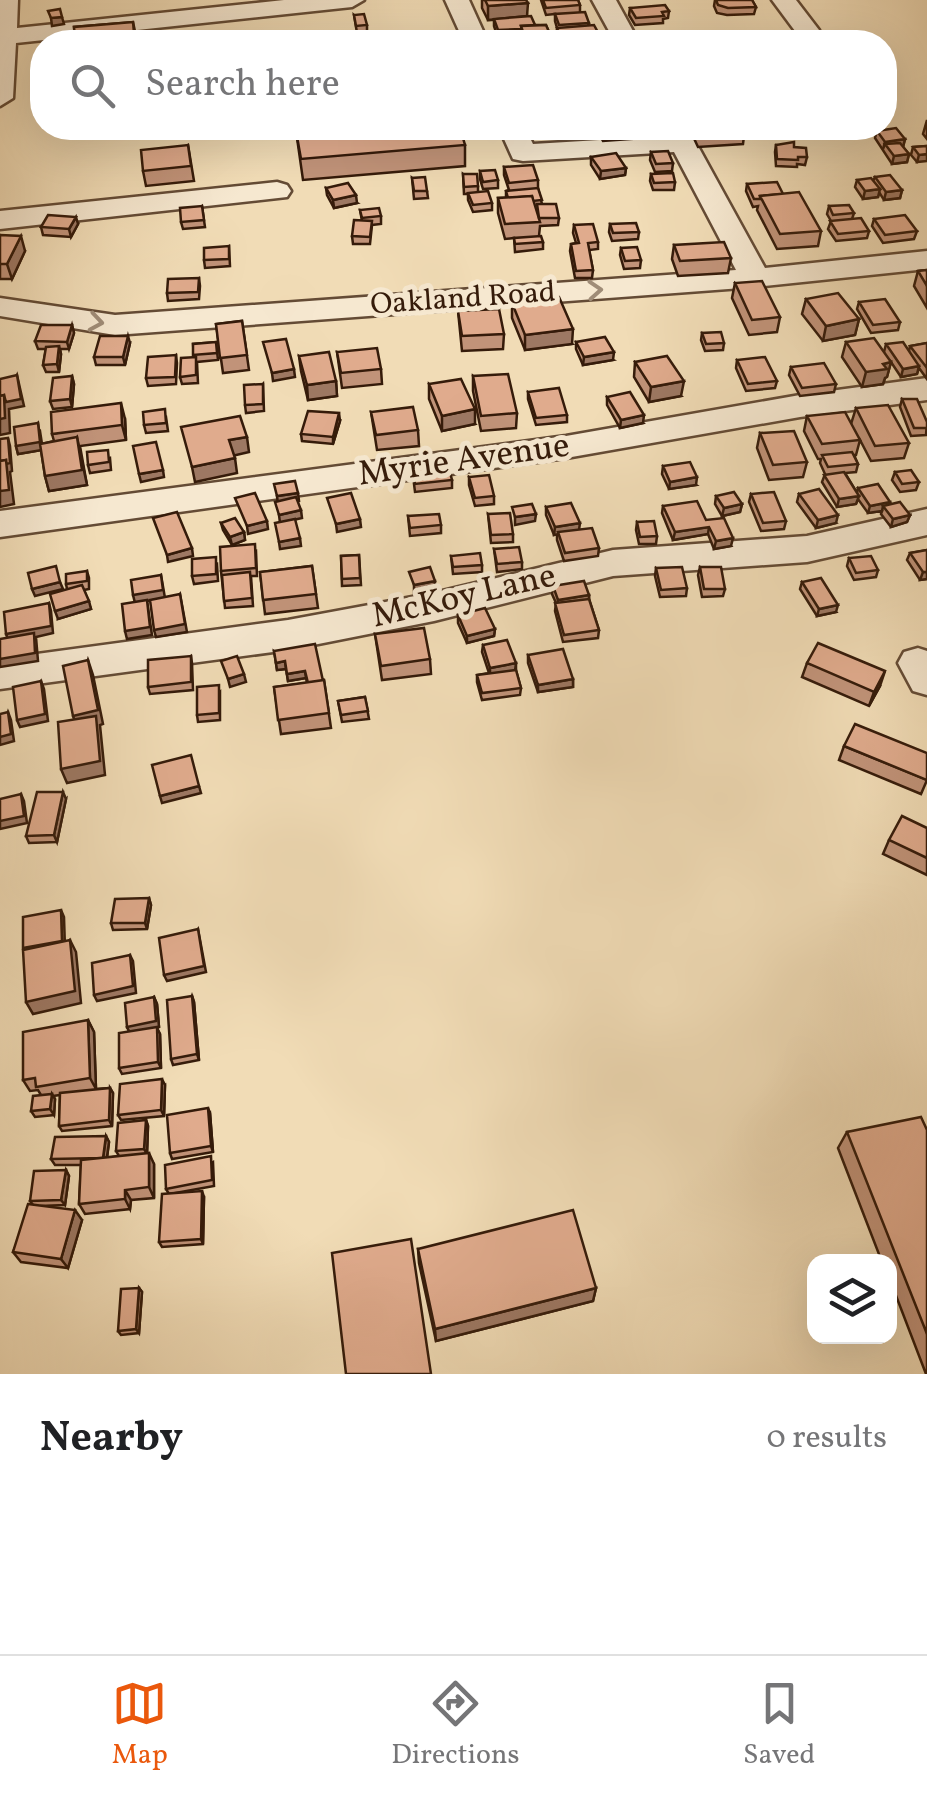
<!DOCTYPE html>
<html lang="en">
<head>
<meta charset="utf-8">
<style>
  :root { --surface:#fff; --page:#f2f2f2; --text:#202124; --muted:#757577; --line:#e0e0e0; --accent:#ea580c }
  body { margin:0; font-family:Vollkorn,serif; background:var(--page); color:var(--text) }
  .controls { position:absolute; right:30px; bottom:30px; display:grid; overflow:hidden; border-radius:20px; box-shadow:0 10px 40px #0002 }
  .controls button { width:90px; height:90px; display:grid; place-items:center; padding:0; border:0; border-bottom:2px solid var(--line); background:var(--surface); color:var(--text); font:50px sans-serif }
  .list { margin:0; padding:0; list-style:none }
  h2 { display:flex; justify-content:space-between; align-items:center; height:130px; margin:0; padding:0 40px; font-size:42px }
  h2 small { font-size:32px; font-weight:400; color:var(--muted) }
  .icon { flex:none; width:55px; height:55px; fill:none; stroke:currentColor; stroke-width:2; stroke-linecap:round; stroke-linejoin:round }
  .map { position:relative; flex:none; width:927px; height:1374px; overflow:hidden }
  .search { position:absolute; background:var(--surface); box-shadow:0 10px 40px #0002; left:30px; right:30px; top:30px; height:110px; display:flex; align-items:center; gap:25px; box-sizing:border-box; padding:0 35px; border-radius:40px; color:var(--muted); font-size:38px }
  .sheet { height:280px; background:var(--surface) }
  nav { display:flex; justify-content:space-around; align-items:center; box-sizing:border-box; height:140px; border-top:2px solid var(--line); background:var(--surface); font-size:28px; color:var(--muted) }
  nav a { display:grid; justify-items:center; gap:5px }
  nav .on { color:var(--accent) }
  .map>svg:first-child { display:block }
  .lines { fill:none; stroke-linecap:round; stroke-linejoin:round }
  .minor-casing { stroke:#644b35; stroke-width:5 }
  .minor { fill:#f6e8d0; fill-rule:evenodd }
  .wall { fill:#c19379; stroke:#351b0a; stroke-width:2.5 }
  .shaded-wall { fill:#9d7863; stroke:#351b0a; stroke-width:2.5 }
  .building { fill:#e0ab8d; stroke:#351b0a; stroke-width:2.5 }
  .oneway { stroke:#9f8c77 }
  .labels { text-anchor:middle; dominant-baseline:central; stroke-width:10; stroke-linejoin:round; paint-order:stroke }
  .far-street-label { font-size:30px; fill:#351b0a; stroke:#f6e8d0 }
  .street-label { font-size:35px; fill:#351b0a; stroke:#f6e8d0 }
</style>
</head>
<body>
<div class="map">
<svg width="927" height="1374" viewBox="0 0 927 1374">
  <rect width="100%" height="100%" fill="#f1dcb6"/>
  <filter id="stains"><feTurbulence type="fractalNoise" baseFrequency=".002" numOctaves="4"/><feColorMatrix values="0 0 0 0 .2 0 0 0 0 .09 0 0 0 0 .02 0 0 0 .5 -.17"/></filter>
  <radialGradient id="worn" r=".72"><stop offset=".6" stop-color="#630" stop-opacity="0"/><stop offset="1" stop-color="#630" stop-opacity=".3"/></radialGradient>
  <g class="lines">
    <g class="minor-casing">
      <g id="minor">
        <polygon points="0,0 18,0 17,28 284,0 364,0 352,7 16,43 13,98 0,106"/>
        <polygon points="445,0 469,0 488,42 464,42"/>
        <polygon points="592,0 616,0 639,42 615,42"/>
        <polygon points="772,0 796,0 819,30 816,35 798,35"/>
        <polygon points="499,128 525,128 533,144 666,136 662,128 688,128 765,268 927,251 927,269 755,287 115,335 0,316 0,298 115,315 736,270 674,152 523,161 513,159"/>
        <polygon points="277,182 287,185 291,191 287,197 0,229 0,211"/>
        <polygon points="927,378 927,400 800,417 566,458 0,537 0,511 566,436 800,395"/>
        <polygon points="927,509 927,535 807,562 613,576 434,621 288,650 0,689 0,659 288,620 434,593 613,550 807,536"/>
        <polygon points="918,648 927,651 927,695 913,691 898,663 904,652"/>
      </g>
    </g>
    <use href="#minor" class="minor"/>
  </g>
  <g class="wall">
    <polygon points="482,0 526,0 527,16 535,25 546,25 553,42 504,42 504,37 498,38 494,26 494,20 488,20 482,8"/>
    <polygon points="541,0 578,0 580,5 580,12 589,23 588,26 601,38 600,42 556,42 557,28 555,21 555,14 546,15"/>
    <polygon points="715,0 752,0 756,7 754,14 727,15 717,13 714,6"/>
    <polygon points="630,8 669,11 668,18 663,19 663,23 635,25 629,15"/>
    <polygon points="354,15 367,25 367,32 357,33"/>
    <polygon points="133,22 136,36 75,40 74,27"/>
    <polygon points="927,120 927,139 923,134"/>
    <polygon points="546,128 588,128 587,134 551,138"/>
    <polygon points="596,128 642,128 643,138 603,141"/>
    <polygon points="693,128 745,128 743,144 698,147 692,134"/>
    <polygon points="296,131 465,145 465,166 303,180"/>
    <polygon points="877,131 905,139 903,147 909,154 907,162 892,164 875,138"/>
    <polygon points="188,145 194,181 146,186 143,171"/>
    <polygon points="776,145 794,147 807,157 805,165 797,164 797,167 776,166 775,152"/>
    <polygon points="927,146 917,162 911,155 913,147"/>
    <polygon points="651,152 673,163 672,171 655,172 650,160"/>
    <polygon points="591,157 626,168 625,175 600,179 591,165"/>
    <polygon points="504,167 538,180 538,188 542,204 559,218 558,225 540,226 539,236 543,242 543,249 515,252 514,238 505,239 498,213 498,198 506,198 506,191 509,190 504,175"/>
    <polygon points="480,171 498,180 498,188 483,189 480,179"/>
    <polygon points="463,174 478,186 478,192 492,203 492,210 473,212 468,200 468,194 464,194"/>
    <polygon points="651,174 675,182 674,190 653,190 650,181"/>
    <polygon points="875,177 902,190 900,198 884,200 879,192 878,197 863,199 855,187 857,180 873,181"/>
    <polygon points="412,178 427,191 428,198 414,199"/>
    <polygon points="747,184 783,194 821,231 818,246 777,249 757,210 758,206 753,207 746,191"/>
    <polygon points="326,188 357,203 334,208 327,195"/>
    <polygon points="202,206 205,227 183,229 181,222"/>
    <polygon points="829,206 854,213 852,219 869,231 867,238 836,241 828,229 831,221 827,214"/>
    <polygon points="360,210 381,216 381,224 372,225 370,244 353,244 352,236 362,221"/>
    <polygon points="874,219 917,231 914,239 883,243 872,226"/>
    <polygon points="78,224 71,237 43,235 41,227"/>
    <polygon points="610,224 639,232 638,239 612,241 609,232"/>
    <polygon points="574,225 598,242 598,249 589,250 593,270 592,278 575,278 570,251 571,244 576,243 573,233"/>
    <polygon points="0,235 25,251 12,279 0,279"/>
    <polygon points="674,245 731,258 728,273 678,276 672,259"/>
    <polygon points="229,246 230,266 205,268 204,260"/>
    <polygon points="621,248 641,260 640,268 624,269 620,255"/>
    <polygon points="927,270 927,308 914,286 918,271"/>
    <polygon points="199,278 200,286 199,299 168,301 167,293"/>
    <polygon points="735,283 780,317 777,332 749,335 732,298"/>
    <polygon points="806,299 859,319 855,335 823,341 802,314"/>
    <polygon points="859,302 900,322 898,330 871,333 857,309"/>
    <polygon points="512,303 572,344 525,350 512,318"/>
    <polygon points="458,311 504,334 503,349 462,351"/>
    <polygon points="242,321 249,370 223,373 216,324"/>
    <polygon points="72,325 74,333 69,349 60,349 61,354 59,372 46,372 43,365 46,349 38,349 35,341"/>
    <polygon points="702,333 724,343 723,350 705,351 701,340"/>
    <polygon points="216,342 218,360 197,362 198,383 182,384 180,377 194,357 193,344"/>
    <polygon points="576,342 613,360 583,365 576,349"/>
    <polygon points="846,342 884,352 886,344 909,351 910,346 927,343 927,379 919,368 917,374 901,377 891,362 887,377 885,378 883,384 862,387 842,357"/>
    <polygon points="130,343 125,365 96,365 94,357"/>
    <polygon points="337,352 381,369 382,384 342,388"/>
    <polygon points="176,355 177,363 176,384 148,386 146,378"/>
    <polygon points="299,356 336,381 337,396 308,400 301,371"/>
    <polygon points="737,360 777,381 775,388 746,391 736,368"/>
    <polygon points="635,362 681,396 649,402 634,377"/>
    <polygon points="791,367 836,384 834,392 800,396 789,375"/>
    <polygon points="72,376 74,384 72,407 53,409 50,401"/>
    <polygon points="473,376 517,413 516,428 481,431 473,391"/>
    <polygon points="263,384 264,411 246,413 245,405"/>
    <polygon points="429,384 475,424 442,431 429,399"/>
    <polygon points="528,392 567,415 567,422 536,425 528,399"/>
    <polygon points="607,397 643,423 620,428 607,405"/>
    <polygon points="902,399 927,422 926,435 911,436 900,407"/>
    <polygon points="856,408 909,443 904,458 871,461 860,440 856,455 854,455 858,464 856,472 845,473 857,493 858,488 910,515 907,522 891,527 881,514 882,511 868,513 858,499 856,504 837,507 822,482 825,474 820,463 821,459 818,459 804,431 807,416 851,424"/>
    <polygon points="371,412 418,430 419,446 377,450"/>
    <polygon points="166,417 168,431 146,433 144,425"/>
    <polygon points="125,419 126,440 80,446 87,485 49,491 45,476 41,450 18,454 16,446 40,431 42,444 54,441 52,434"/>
    <polygon points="340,421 333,444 302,441 301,434"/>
    <polygon points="760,433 807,462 803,477 769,480 757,448"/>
    <polygon points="110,458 111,470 90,473 88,465"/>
    <polygon points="663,466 696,485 669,489 662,474"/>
    <polygon points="412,468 452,480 452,488 415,492"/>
    <polygon points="895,472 919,482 916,490 900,492 892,480"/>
    <polygon points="469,477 494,496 494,504 475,506 469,485"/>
    <polygon points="751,494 786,521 784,529 761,531 749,502"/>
    <polygon points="799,494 836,523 816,528 797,502"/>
    <polygon points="716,496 742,504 740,512 722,516 715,504"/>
    <polygon points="663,506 706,520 731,546 714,549 708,534 673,540 662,513"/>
    <polygon points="546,507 599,548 598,556 564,561 557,540 557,534 554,535 546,515"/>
    <polygon points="488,514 513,534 513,542 491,543"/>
    <polygon points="408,516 441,525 441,533 410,536"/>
    <polygon points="637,522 657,536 656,544 639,544 636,530"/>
    <polygon points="221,523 244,532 245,540 232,545 223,530"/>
    <polygon points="494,549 522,562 522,569 497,572"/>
    <polygon points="927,550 927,579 920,580 907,560 910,553"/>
    <polygon points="256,551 257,576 251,576 253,606 225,608 221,571"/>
    <polygon points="359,555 361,585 342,586 341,556"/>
    <polygon points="451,556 482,565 482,572 453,574"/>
    <polygon points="849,558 878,570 876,577 854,580 847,566"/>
    <polygon points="217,564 218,581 194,584 192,576"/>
    <polygon points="312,566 318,608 265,614 260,572"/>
    <polygon points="700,567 725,589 723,596 702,597 698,575"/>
    <polygon points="656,568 687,588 686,596 660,597 655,576"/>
    <polygon points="87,571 89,578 89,589 84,590 91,609 58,619 67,589 66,584"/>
    <polygon points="802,582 836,612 817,616 800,589"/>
    <polygon points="553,586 589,595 589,599 599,630 598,638 563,642 555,611 556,603 552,594"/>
    <polygon points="458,615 495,629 494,636 467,643 458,623"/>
    <polygon points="375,634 430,659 431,674 382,680"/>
    <polygon points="483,645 516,663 516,670 521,688 520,695 482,700 477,682 477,675 489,673 482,652"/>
    <polygon points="274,651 324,680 331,728 281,734 274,687 307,683 306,678 288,681 286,669 277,670"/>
    <polygon points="528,655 573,679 573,687 538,692 528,663"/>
    <polygon points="191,656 192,663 193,690 150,694 148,687"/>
    <polygon points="807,663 880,686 869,706 802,677"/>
    <polygon points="220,692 220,720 198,722 197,715"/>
    <polygon points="365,697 369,719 342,722 338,701"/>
    <polygon points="844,746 927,780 921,794 839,760"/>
    <polygon points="66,799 57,842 29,843 26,836"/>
    <polygon points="927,828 927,875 883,854 889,840"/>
    <polygon points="149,898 151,905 147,929 113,930 111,923"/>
    <polygon points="192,996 194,1002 199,1060 173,1065 171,1059"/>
    <polygon points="154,997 157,1004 159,1027 157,1028 160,1034 161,1068 122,1074 119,1068 129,1031 127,1027"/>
    <polygon points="88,1020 94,1032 96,1089 110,1088 113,1093 112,1126 62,1131 59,1126 60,1095 53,1096 55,1099 54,1115 35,1117 31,1111 41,1095 38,1090 30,1091 23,1080"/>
    <polygon points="165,1085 164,1116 121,1120 118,1115"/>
    <polygon points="210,1113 213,1152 172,1159 170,1153"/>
    <polygon points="146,1120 148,1126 147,1153 154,1164 154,1198 131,1200 130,1209 85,1214 79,1204 81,1165 55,1165 51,1159 106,1136 109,1142 107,1158 119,1156 116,1151"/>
    <polygon points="927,1130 927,1374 926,1374 890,1280 890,1262 882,1262 838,1148 847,1132"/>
    <polygon points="213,1162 214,1186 170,1194 204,1197 203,1244 162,1247 159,1242 169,1194 166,1189"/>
    <polygon points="66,1170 69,1176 65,1205 40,1206 82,1220 68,1268 21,1262 13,1252 33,1205 30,1201"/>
    <polygon points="418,1249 596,1288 593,1301 436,1341 419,1263"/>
    <polygon points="139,1288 142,1292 139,1333 121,1335 118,1331"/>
  </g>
  <g class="shaded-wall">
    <polygon points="528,3 527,16 488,20 488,6"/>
    <polygon points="62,17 64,24 52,26 51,18"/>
    <polygon points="905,139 903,147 885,144 883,149 885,142"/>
    <polygon points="909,154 907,162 892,164 894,156"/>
    <polygon points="927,154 927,161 917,162 919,155"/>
    <polygon points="626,168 625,175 600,179 601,171"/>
    <polygon points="880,189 878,197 863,199 865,191"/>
    <polygon points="902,190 900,198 884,200 886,192"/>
    <polygon points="356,195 357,203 334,208 333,200"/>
    <polygon points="76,217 78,224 71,237 69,229"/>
    <polygon points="21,236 25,251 12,279 7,264"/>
    <polygon points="859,319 855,335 823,341 826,326"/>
    <polygon points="72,325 74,333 69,349 67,342"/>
    <polygon points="573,329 572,344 525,350 525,335"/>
    <polygon points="128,336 130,343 125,365 123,357"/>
    <polygon points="59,346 61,354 59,372 57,364"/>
    <polygon points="614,352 613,360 583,365 584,357"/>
    <polygon points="891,362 887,377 885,378 883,384 862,387 866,372 883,364"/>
    <polygon points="919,366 917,374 901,377 903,369"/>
    <polygon points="294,369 295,377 273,381 272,373"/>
    <polygon points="17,375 24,406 9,409 10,433 0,435 0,419 4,402"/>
    <polygon points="72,376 74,384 72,407 70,399"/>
    <polygon points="336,381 337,396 308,400 307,385"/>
    <polygon points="684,381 681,396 649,402 651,387"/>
    <polygon points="121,403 125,419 126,440 122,425"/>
    <polygon points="475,409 475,424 442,431 442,416"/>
    <polygon points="339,413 340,421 333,444 333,437"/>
    <polygon points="644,415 643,423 620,428 621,420"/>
    <polygon points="38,423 42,450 18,454 16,446"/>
    <polygon points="77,437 87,485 49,491 45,476"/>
    <polygon points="247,437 249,452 232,456 229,440"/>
    <polygon points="8,438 10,446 12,471 10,472 14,504 0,507 0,491"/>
    <polygon points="235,458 237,473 195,482 192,467"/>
    <polygon points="163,470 164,477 141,482 139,474"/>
    <polygon points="697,477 696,485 669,489 670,482"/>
    <polygon points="298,493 299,501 278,504 277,496"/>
    <polygon points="859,496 856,504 837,507 839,499"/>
    <polygon points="890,502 888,510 883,506 882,511 868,513 870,506"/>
    <polygon points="742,504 740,512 722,516 724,508"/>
    <polygon points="301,510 302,518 280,523 279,515"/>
    <polygon points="536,514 535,521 515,525 515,517"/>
    <polygon points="838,515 836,523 816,528 818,520"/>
    <polygon points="910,515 907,522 891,527 893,519"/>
    <polygon points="360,519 361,527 337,532 336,524"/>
    <polygon points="267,521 268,529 248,534 247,526"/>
    <polygon points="580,523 579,530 554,535 555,527"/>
    <polygon points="709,527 708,534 673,540 675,532"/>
    <polygon points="244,532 245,540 232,545 230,537"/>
    <polygon points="300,538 301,546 280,549 279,542"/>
    <polygon points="733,538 731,546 714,549 716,541"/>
    <polygon points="192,548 193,556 168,562 167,555"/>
    <polygon points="923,572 927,572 927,579 920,580"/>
    <polygon points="161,575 165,598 147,601 152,635 127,639 125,631 135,603 133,595"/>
    <polygon points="435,581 435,588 414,593 414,585"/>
    <polygon points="60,582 63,589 35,596 32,589"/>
    <polygon points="180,594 187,632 156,637 154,630"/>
    <polygon points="589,595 589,603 557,608 558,600"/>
    <polygon points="89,601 91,609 58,619 55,611"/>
    <polygon points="49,603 51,611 53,633 36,637 38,661 0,667 0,659 9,642 6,634"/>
    <polygon points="838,605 836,612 817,616 819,609"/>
    <polygon points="495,629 494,636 467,643 467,636"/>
    <polygon points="88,660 93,675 103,724 100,725 105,775 67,783 61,769 78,730 73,716"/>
    <polygon points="285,661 286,669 277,670 276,663"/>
    <polygon points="516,663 515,671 490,675 490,668"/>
    <polygon points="305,671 306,678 288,681 287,674"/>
    <polygon points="885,671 880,686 869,706 874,692"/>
    <polygon points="244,674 246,682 230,687 228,679"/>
    <polygon points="573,679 573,687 538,692 538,685"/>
    <polygon points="41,681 44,689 48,721 20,727 17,720"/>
    <polygon points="8,712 11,720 14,741 0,745 0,737"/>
    <polygon points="199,786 201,793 162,803 160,796"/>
    <polygon points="63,792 66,799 57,842 54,835"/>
    <polygon points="21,794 24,801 27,823 0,829 0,821"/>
    <polygon points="149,898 151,905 147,929 145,923"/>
    <polygon points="61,910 64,917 65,948 62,941"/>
    <polygon points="198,929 206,972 167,981 164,975"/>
    <polygon points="70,940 76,952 81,1003 33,1014 26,1002"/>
    <polygon points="130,955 133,961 136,993 97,1001 94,995"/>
    <polygon points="192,996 194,1002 199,1060 197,1054"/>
    <polygon points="154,997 157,1004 159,1027 157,1028 160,1034 161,1068 158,1062 130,1033 127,1027"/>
    <polygon points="88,1020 94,1032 96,1089 90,1078"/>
    <polygon points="162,1079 165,1085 164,1116 161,1110"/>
    <polygon points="110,1088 113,1093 112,1126 109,1120"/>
    <polygon points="52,1094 55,1099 54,1115 50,1109"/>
    <polygon points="208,1108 210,1113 213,1152 211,1146"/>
    <polygon points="146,1120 148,1126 147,1154 144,1149"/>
    <polygon points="106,1136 109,1142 106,1164 103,1159"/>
    <polygon points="149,1153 154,1164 154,1198 149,1187"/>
    <polygon points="66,1170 69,1176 65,1205 61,1200"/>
    <polygon points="125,1190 131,1200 130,1209 125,1199"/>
    <polygon points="202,1191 204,1197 203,1244 201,1239"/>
    <polygon points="75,1210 82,1220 68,1268 61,1259"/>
    <polygon points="139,1288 142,1292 139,1333 136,1329"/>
    <polygon points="596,1288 593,1301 436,1341 435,1329"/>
  </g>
  <g class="building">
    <polygon points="485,0 526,0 528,3 488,6"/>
    <polygon points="543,0 578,0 580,5 546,8"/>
    <polygon points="716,0 752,0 756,7 728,8 718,5"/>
    <polygon points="665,5 669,11 662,12 664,16 636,18 630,8"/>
    <polygon points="60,9 62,17 51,18 48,11"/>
    <polygon points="585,12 589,23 559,25 555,14"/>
    <polygon points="364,14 367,25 356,26 354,15"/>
    <polygon points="531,16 535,25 521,26 522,29 498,30 494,19"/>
    <polygon points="133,22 134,33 75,38 74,27"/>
    <polygon points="546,25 553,41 508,42 505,34 523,32 521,26"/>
    <polygon points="594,25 601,38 563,41 557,28"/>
    <polygon points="184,32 185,42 70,42 70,41"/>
    <polygon points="339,128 460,128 465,145 301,159 296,131"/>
    <polygon points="550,128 580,128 551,131"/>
    <polygon points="600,128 642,128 644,130 604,134"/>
    <polygon points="698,128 745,128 746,130 700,132"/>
    <polygon points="896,128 905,139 885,142 877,131"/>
    <polygon points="794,142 794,147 806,148 807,157 798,157 798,160 777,159 776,145"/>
    <polygon points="900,143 909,154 894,156 885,144"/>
    <polygon points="188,145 191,166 143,171 141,150"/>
    <polygon points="927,146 927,154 919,155 913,147"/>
    <polygon points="668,151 673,163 656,164 651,152"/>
    <polygon points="616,153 626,168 601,171 591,157"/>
    <polygon points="533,165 538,180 509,183 504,167"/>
    <polygon points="495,170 498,180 483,182 480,171"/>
    <polygon points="673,173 675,182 654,183 651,174"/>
    <polygon points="463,174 477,174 478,186 464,187"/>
    <polygon points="890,175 902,190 886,192 875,177"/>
    <polygon points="425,177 427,191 414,191 412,178"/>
    <polygon points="871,178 880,189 865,191 857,180"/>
    <polygon points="777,182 783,194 760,196 760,199 754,199 747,184"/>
    <polygon points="348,183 356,195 333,200 326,188"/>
    <polygon points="538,188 542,200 533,201 532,196 508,198 506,191"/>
    <polygon points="488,191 492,203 473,205 468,193"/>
    <polygon points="799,192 821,231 780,234 760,196"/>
    <polygon points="532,196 540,222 505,224 498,198"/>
    <polygon points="537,204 556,204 559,218 539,218"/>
    <polygon points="849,205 854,213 833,215 829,206"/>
    <polygon points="202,206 204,220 181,222 180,208"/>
    <polygon points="379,208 381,216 362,218 360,210"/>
    <polygon points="48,215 76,217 69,229 41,227"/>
    <polygon points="905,215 917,231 885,235 874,219"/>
    <polygon points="861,218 869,231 838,234 830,221"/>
    <polygon points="354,220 372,221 370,237 352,236"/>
    <polygon points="636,223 639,232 613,233 610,224"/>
    <polygon points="593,224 598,242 588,243 593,270 576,271 571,244 579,243 574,225"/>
    <polygon points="0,235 21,236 7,264 0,264"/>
    <polygon points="541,236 543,242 515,244 514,238"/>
    <polygon points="724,242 731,258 680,261 674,245"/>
    <polygon points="229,246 229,259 204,260 204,248"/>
    <polygon points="637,247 641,260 625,261 621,248"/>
    <polygon points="927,270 927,286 918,271"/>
    <polygon points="199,278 198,292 167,293 168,279"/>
    <polygon points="762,281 780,317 752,320 735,283"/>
    <polygon points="838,293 859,319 826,326 806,299"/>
    <polygon points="559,297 573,329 525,335 512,303"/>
    <polygon points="885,299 900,322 873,325 859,302"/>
    <polygon points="499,309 504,334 462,336 458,311"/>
    <polygon points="242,321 247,355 220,358 216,324"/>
    <polygon points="41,325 72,325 67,342 35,341"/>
    <polygon points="721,332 724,343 706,344 702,333"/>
    <polygon points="100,336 128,336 123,357 94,357"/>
    <polygon points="605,337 614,352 584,357 576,342"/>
    <polygon points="874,338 891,362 883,364 887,369 866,372 846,342"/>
    <polygon points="286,339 294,369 272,373 263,342"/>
    <polygon points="216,342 217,353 193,355 193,344"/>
    <polygon points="903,342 919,366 903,369 886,344"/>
    <polygon points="927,343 927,368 910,346"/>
    <polygon points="59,346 57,364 43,365 46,347"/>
    <polygon points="377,348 381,369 341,373 337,352"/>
    <polygon points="329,352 336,381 307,385 299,356"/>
    <polygon points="176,355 175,377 146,378 148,357"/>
    <polygon points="667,356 684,381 651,387 635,362"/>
    <polygon points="196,357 196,375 180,377 181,358"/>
    <polygon points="765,357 777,381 748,384 737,360"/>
    <polygon points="824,363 836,384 802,388 791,367"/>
    <polygon points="508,374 517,413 481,416 473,376"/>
    <polygon points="17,375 21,399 6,402 4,395 0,396 0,379"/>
    <polygon points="72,376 70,399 50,401 53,378"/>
    <polygon points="461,379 475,409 442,416 429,384"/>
    <polygon points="263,384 263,404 245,405 244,385"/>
    <polygon points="559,388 567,415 536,418 528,392"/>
    <polygon points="630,392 644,415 621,420 607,397"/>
    <polygon points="4,395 5,418 0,419 0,396"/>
    <polygon points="902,399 917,399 927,422 927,428 914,428"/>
    <polygon points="121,403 122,425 52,434 51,412"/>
    <polygon points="888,405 909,443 875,446 856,408"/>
    <polygon points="413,407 418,430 376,435 371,412"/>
    <polygon points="165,409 166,423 144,425 143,412"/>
    <polygon points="308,411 339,413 333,437 301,434"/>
    <polygon points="845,412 860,440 822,444 807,416"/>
    <polygon points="240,416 247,437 229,440 235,458 192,467 181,427"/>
    <polygon points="38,423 40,442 16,446 14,427"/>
    <polygon points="794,431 807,462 773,465 760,433"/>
    <polygon points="77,437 82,470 45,476 40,444"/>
    <polygon points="8,438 10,463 6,464 6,460 0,461 0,439"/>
    <polygon points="156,442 163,470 139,474 133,446"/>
    <polygon points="108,450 109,462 88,465 87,452"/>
    <polygon points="852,452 858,464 828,467 822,455"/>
    <polygon points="6,460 9,490 0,491 0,461"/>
    <polygon points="690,462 697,477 670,482 663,466"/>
    <polygon points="448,465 452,480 415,484 412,468"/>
    <polygon points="911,470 919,482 902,484 895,472"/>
    <polygon points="844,472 859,496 839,499 824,475"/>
    <polygon points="489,475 494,496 475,498 469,477"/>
    <polygon points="295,481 298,493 277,496 274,484"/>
    <polygon points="878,484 890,502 870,506 858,488"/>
    <polygon points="819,489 838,515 818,520 799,494"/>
    <polygon points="734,492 742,504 724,508 716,496"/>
    <polygon points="774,492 786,521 763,523 751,494"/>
    <polygon points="255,493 267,521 247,526 235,498"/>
    <polygon points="351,493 360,519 336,524 327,498"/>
    <polygon points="296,497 301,510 279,515 275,502"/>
    <polygon points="697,501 706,520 724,518 733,538 716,541 709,527 675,532 663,506"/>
    <polygon points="900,502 910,515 893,519 883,506"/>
    <polygon points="571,503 580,523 555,527 546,507"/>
    <polygon points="532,504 536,514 515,517 512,507"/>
    <polygon points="177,512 192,548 167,555 153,518"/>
    <polygon points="510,513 513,534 491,535 488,514"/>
    <polygon points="439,514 441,525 410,528 408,516"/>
    <polygon points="235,518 244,532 230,537 221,523"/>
    <polygon points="295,519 300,538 279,542 275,523"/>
    <polygon points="654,521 657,536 640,537 637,522"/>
    <polygon points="592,528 599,548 565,553 558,532"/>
    <polygon points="255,544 256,568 221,571 220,547"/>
    <polygon points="519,547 522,562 497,564 494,549"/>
    <polygon points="927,550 927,572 923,572 910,553"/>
    <polygon points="480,553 482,565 453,567 451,556"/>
    <polygon points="359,555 360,578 342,579 341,556"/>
    <polygon points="871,556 878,570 856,573 849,558"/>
    <polygon points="216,557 216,574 192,576 192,559"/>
    <polygon points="56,566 60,582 32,589 28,573"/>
    <polygon points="312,566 316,594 263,600 260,572"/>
    <polygon points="430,567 435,581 414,585 409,572"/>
    <polygon points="682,567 687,588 661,590 656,568"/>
    <polygon points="700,567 721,567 725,589 704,589"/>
    <polygon points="87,571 87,581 66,584 66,574"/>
    <polygon points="250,572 252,598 224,601 222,575"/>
    <polygon points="161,575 163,590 133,595 131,580"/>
    <polygon points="821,578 838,605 819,609 802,582"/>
    <polygon points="584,581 589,595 558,600 553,586"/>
    <polygon points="82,585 89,601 55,611 50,594"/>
    <polygon points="180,594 185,624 154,630 150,600"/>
    <polygon points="589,599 599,630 564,635 555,603"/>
    <polygon points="147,600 150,627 125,631 122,604"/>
    <polygon points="49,603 51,626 6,634 4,612"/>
    <polygon points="485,608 495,629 467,636 458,615"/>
    <polygon points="424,628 430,659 381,666 375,634"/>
    <polygon points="34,633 35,653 0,659 0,639"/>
    <polygon points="507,640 516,663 490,668 483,645"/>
    <polygon points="818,643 885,671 874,692 807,663"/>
    <polygon points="315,644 323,681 308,683 305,671 287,674 285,661 276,663 274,651"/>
    <polygon points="563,649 573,679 538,685 528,655"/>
    <polygon points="191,656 191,682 148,687 148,660"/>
    <polygon points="237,656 244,674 228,679 221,661"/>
    <polygon points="88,660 98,710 73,716 63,666"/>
    <polygon points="516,670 521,688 482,693 477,675"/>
    <polygon points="324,680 329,713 278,720 274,687"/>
    <polygon points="41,681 45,714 17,720 13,687"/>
    <polygon points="219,685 219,713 197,715 197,687"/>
    <polygon points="365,697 368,711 341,715 338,701"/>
    <polygon points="8,712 11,734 0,737 0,714"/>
    <polygon points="96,716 100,761 61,769 58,722"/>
    <polygon points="855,724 927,753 927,780 844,746"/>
    <polygon points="191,755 199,786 160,796 152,765"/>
    <polygon points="37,792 63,792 54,835 26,836"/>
    <polygon points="21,794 24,816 0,821 0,799"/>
    <polygon points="902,816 927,828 927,858 889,840"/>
    <polygon points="149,898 145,923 111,923 115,899"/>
    <polygon points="61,910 62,941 23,948 23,917"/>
    <polygon points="198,929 204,966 164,975 159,938"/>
    <polygon points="70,940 75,991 26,1002 23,950"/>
    <polygon points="130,955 133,986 94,995 92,963"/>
    <polygon points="192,996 197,1054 171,1059 167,1000"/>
    <polygon points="154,997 156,1021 127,1027 125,1003"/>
    <polygon points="88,1020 90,1078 36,1087 35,1078 23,1080 23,1032"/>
    <polygon points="157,1027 158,1062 119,1068 119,1033"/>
    <polygon points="162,1079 161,1110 118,1115 120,1084"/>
    <polygon points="110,1088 109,1120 59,1126 60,1093"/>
    <polygon points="52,1094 50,1109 31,1111 33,1096"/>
    <polygon points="208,1108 211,1146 170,1153 167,1115"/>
    <polygon points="921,1117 927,1130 927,1334 847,1132"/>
    <polygon points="146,1120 144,1149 116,1151 118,1123"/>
    <polygon points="106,1136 103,1158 51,1159 55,1137"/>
    <polygon points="149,1153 149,1187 125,1190 125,1199 79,1204 81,1160"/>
    <polygon points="211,1156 212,1180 166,1189 165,1165"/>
    <polygon points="66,1170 61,1200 30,1201 34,1171"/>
    <polygon points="202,1191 201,1239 159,1242 162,1194"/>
    <polygon points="28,1204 75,1210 61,1259 13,1252"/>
    <polygon points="573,1210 596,1288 435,1329 418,1249"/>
    <polygon points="411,1239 431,1374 346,1374 332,1253"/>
    <polygon points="139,1288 136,1329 118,1331 121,1289"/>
  </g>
  <defs><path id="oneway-chevron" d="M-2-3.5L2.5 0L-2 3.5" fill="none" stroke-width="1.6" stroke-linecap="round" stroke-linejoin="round" transform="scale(2.5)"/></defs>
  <g class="oneway">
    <use href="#oneway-chevron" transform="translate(595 290) rotate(-4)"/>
    <use href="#oneway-chevron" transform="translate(96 322) rotate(9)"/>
  </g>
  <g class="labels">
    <g class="far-street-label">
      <text transform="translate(463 299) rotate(-4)">Oakland Road</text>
    </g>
    <g class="street-label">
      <text transform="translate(464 461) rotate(-8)">Myrie Avenue</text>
      <text transform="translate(464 597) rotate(-13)">McKoy Lane</text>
    </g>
  </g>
  <rect width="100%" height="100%" filter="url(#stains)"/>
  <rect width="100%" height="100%" fill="url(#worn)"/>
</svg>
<div class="controls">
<button><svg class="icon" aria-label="layers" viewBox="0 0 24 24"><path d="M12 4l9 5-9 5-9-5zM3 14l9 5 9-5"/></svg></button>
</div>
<div class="search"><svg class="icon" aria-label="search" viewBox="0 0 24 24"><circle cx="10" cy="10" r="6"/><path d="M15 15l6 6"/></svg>Search here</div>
</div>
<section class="sheet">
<h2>Nearby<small>0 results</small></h2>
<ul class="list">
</ul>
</section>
<nav>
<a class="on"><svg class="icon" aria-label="map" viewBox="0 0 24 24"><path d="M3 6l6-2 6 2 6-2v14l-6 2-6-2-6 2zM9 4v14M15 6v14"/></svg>Map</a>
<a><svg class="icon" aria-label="directions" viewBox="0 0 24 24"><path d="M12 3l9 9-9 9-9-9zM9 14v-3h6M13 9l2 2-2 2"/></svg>Directions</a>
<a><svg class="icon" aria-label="saved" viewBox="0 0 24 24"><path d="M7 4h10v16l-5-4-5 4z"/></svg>Saved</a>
</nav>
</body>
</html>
